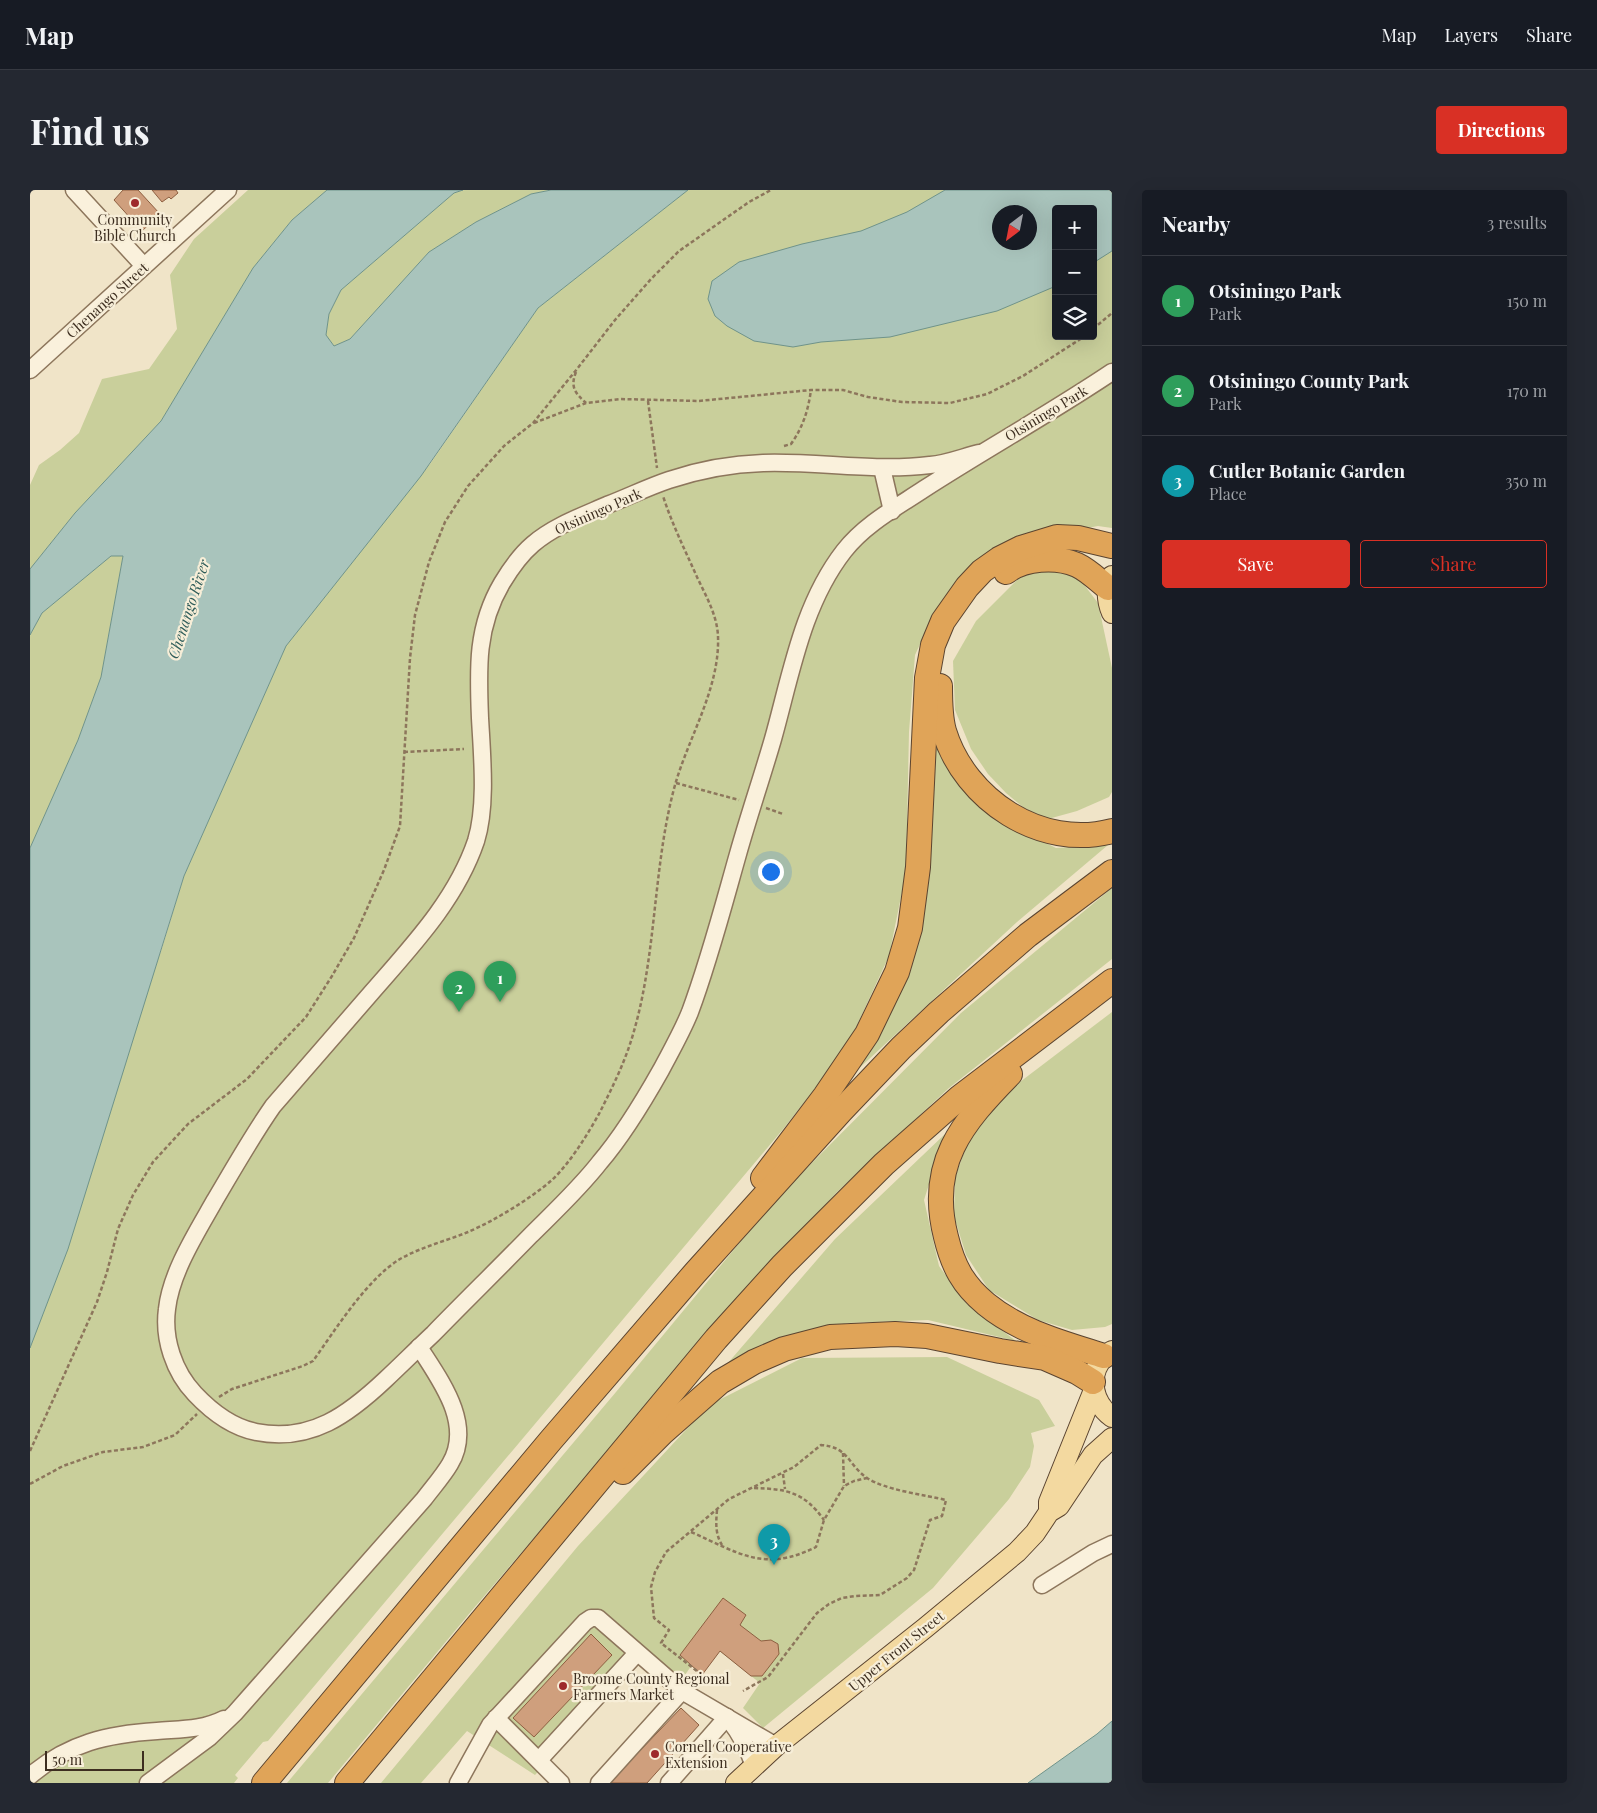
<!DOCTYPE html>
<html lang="en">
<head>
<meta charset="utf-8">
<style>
  :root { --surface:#171b24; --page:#242831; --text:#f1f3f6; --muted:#9ea1a6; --line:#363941; --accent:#d93025 }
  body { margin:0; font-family:"Playfair Display",serif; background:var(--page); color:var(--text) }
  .controls { position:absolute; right:15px; top:15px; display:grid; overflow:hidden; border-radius:5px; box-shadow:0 5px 20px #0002 }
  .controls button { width:45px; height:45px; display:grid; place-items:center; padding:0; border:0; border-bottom:1px solid var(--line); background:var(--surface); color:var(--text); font:25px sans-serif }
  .compass { position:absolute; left:962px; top:15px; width:45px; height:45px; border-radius:50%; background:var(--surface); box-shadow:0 5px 20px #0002; rotate:212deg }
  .scale { position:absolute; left:15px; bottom:12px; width:99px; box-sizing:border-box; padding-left:5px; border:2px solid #3d2e20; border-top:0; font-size:14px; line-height:18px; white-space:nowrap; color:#3d2e20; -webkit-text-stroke:4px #f7eed8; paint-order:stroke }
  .you { position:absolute; left:740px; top:681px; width:18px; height:18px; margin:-12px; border:4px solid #fff; border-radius:50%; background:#1a73e8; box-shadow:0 0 0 8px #1a73e833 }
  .badge { display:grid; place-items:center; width:32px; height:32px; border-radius:50%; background:var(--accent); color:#fff; font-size:16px; font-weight:700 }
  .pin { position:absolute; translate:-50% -41px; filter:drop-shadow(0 1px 2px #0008) }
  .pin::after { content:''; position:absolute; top:26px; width:18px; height:15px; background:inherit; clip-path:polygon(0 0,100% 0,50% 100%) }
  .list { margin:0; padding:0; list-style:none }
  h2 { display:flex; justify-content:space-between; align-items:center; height:65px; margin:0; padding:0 20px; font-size:21px }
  h2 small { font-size:16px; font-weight:400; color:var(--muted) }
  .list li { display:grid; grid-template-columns:32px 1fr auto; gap:15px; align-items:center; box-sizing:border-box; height:90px; padding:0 20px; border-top:1px solid var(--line) }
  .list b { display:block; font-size:19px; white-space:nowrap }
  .list p { margin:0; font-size:16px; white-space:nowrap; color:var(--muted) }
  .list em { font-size:16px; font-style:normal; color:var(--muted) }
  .actions { display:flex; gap:10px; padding:15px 20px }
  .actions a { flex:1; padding:11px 0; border:1px solid var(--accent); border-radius:5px; text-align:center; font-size:18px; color:var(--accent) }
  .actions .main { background:var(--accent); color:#fff }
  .icon { flex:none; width:28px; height:28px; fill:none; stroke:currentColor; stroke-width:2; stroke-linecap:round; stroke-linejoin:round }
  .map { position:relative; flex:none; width:1082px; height:1593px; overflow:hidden; border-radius:5px }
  header { display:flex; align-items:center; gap:30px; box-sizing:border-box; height:70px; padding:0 25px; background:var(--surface); border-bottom:1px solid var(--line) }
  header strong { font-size:24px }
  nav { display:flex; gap:28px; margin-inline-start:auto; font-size:18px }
  .intro { display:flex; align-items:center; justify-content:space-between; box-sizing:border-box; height:120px; padding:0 30px }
  h1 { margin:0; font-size:35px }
  .button { padding:12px 22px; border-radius:5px; background:var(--accent); color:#fff; font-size:18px; font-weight:700 }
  main { display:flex; gap:30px; padding:0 30px }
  aside { flex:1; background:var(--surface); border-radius:5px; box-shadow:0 5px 20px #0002 }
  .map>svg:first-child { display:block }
  .green { fill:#c9cf9b; fill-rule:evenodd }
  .water { fill:#a9c4bc; stroke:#6f938a; fill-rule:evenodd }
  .building { fill:#cf9f7d; stroke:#8d5f41 }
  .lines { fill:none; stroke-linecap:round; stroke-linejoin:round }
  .minor-casing { stroke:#8d765c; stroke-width:19 }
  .major-casing { stroke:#5b4430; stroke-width:22 }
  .highway-casing { stroke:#5b4430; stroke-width:26 }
  .path { stroke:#8d765c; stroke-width:2.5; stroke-dasharray:4 2.5; stroke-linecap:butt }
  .minor { stroke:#faf1dc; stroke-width:16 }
  .major { stroke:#f3d9a0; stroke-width:20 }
  .highway { stroke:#e0a458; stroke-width:24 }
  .poi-dot { fill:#9e2a2b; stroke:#f7eed8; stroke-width:2 }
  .labels { text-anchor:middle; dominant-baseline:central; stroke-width:4.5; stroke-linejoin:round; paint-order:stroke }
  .poi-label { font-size:14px; fill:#3d2e20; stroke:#f7eed8; text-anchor:start }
  .street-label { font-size:14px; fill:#3d2e20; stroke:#f7eed8 }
  .water-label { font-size:15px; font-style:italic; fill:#2f5d5a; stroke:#f7eed8 }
</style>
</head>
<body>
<header>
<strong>Map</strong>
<nav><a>Map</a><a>Layers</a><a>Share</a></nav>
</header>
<div class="intro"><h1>Find us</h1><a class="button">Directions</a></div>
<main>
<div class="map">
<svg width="1082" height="1593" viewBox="0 0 1082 1593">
  <rect width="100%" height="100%" fill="#f0e4c8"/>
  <g class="green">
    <polygon points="218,0 297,0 262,30 223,78 131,231 45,323 0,379 0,295 9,275 30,260 49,243 72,189 119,179 147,139 140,85 164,49"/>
    <polygon points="433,0 521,0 501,4 446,32 399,62 320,149 304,156 296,145 299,124 311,100 424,3"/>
    <path d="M 658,0 L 1082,0 L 1082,338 L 1068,336 L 977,353 L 936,380 L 904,424 L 885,465 L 879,542 L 876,682 L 859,766 L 816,859 L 754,938 L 238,1551 L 233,1552 L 205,1585 L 208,1588 L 204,1593 L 0,1593 L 0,1128 L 132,758 L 154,686 L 256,456 L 400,274 L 508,118 ZM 1026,19 L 1063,19 L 1063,146 L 1026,146 ZM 969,22 L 999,22 L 999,52 L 969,52 Z"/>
    <polygon points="81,366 93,366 71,487 48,550 0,658 0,445 12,423"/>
    <polygon points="1023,376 1049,388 1068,413 1082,478 1082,602 1079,607 1047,621 1018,629 994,618 976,603 958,584 941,559 925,520 923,471 946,431 989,388"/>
    <polygon points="905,539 969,630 1026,658 1078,655 987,732 824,883 881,780 894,718"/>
    <polygon points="1082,698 1082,769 919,898 807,1002 689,1132 570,1271 444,1418 298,1593 257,1593 586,1202 745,1010 931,823"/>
    <polygon points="1082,822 1082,1134 1075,1137 1042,1140 1008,1130 959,1100 936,1065 924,1026 925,988 939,948 978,901"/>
    <polygon points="915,944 894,1010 909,1076 937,1114 986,1151 898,1130 818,1133 745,1151 691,1181 805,1049"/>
    <polygon points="917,1167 1009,1210 1025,1236 1001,1243 1004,1256 1000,1277 979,1309 903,1398 733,1538 713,1518 730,1493 678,1452 650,1492 614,1465 505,1585 437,1541 391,1593 351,1593 548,1356 679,1215 772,1168"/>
  </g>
  <g class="water">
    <polygon points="297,0 433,0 424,3 311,100 299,124 296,145 304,156 320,149 399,62 446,32 501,4 521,0 658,0 508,118 391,286 256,456 154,686 38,1059 0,1158 0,658 48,550 71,487 93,366 81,366 12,423 0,445 0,379 45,323 131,231 223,78 262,30"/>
    <path d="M 915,0 L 1082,0 L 1082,61 L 1063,73 L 1063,19 L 1026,19 L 1026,96 L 967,121 L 860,147 L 791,152 L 763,157 L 724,151 L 697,136 L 685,126 L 678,109 L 682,91 L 709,72 L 772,54 L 831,41 L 877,22 ZM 969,22 L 999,22 L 999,52 L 969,52 Z"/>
    <polygon points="1082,1531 1082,1593 998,1593 1067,1544"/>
  </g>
  <g class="building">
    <polygon points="93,0 108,0 130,24 112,41 84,10"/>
    <polygon points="122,0 146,0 148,3 141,9 139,7 132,12"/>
    <polygon points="693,1408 716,1425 710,1435 731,1451 741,1450 748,1454 749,1464 732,1486 721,1486 690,1461 672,1485 650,1465"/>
    <polygon points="561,1444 582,1465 504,1547 483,1528"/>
    <polygon points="651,1518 669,1535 617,1593 579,1593"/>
  </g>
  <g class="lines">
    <g class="minor-casing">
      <g id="minor">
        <polyline points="44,0 114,76"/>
        <polyline points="0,180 198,0"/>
        <path d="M 949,263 C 933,267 916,274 900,275 C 844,282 788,271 733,273 C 701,274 669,280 639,290 C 618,297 598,307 577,315 C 552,326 524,336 503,354 C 490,365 481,378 472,393 C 446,437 448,479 450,528 C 452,565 457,616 446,651 C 426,710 382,756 342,802 C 309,840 276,878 243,916 C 222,946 204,978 185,1010 C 167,1042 141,1082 137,1119 C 133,1149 144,1182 165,1204 C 182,1222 201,1237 226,1242 C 281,1253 319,1224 356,1189 C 372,1174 387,1159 403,1144 C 435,1111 468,1079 500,1046 C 524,1022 549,999 570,972 C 594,944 613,912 631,880 C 641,861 652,842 660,822 C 679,771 693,717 708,664 C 719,625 732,587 743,549 C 761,485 772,415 814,361 C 835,334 867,317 894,299 C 956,259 1021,223 1082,182"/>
        <polyline points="852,278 862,321"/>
        <polyline points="1012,1395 1063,1363 1082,1354"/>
        <polyline points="466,1528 531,1593"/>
        <path d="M 700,1531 C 711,1545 718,1559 724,1576"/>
        <polyline points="509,1570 607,1463"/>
        <path d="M 0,1586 C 38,1553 78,1544 127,1541 C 151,1539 172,1540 194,1529"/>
        <path d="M 118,1593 L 180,1547 L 205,1523 L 394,1309 C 403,1297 413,1286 420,1274 C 444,1234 410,1190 389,1157"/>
        <polyline points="428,1593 460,1535 555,1432 561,1428 568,1428 652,1501"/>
        <polyline points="569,1593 652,1501 746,1556"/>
        <polyline points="639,1593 697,1527"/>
      </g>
    </g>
    <g class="major-casing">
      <g id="major">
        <path d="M 1082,386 C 1076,398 1077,411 1082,423"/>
        <path d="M 1082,1161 C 1056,1177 1059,1210 1082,1227"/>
        <polyline points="1019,1318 1019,1312 1064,1200"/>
        <polyline points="706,1593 746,1556 895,1438 987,1362 1005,1343 1019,1322 1029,1316 1063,1265 1082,1248"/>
      </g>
    </g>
    <g class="highway-casing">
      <g id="highway">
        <path d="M 976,382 C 994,368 1026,366 1047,375 C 1058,380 1068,390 1078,398"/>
        <path d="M 910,496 C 910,511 910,527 914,541 C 935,610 1011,660 1082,641"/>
        <path d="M 980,884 C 932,933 897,974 916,1047 C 923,1076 933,1095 956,1114 C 990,1142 1033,1153 1074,1166"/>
        <polyline points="733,988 795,906 837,844 867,782 880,738 888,677 897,488 903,455 913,431 937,397 952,381 969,369 991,358 1027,347 1048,348 1082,356"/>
        <polyline points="593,1282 632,1243 690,1192 724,1172 754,1159 800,1147 865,1144 897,1146 970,1161 1015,1168 1047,1182 1063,1192"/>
        <polyline points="234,1593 521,1250 665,1083 811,921 871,858 909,822 998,745 1082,682"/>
        <polyline points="317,1593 686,1149 752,1076 854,974 930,907 1082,791"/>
      </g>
    </g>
    <g class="path">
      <polyline points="1063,139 1082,123"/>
      <path d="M 546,182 C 540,197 545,203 556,213"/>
      <polyline points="618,211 627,278"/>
      <polyline points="504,233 556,213 590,209 669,211 781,200 813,200 838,207 872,212 920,213 957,204 993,186 1055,146"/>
      <path d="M 754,256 L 761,254 C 773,237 778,221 781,200"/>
      <polyline points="374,562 434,559"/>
      <polyline points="646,593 709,610"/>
      <polyline points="736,618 753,624"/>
      <path d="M 189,1207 L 202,1199 L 273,1176 L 283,1171 C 306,1139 337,1089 370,1069 C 391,1057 416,1051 438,1042 C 464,1031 500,1009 522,990 C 540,973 558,944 570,922 C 583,896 596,870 604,841 C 627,761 623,675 645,595 C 659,546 690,498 688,446 C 687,425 676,406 667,387 C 655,360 642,334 633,306"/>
      <polyline points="0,1261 67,1112 77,1082 88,1039 103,1005 123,972 158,934 217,889 276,827 302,786 324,748 354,680 370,636 380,468 385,425 399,372 415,332 438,296 474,256 503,233 547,179 585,130 621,89 649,61 719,12 741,0"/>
      <polyline points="813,1263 814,1296"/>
      <polyline points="753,1284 755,1299"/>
      <polyline points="0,1294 33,1276 73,1262 113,1257 145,1245 167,1224"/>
      <path d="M 724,1298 C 757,1299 774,1302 794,1330"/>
      <path d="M 687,1320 C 686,1332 685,1344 692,1355"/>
      <path d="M 661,1342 C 709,1363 734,1383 786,1357 L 794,1330 L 814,1296 L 824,1291 L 837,1288"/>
      <path d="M 672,1485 L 631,1453 L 639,1440 L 624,1428 L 621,1397 L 625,1382 L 636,1362 L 699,1309 L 764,1277 L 791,1255 C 819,1257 818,1275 837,1288 C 855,1300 895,1305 916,1310 L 912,1326 L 900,1330 L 884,1380 L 877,1388 L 850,1405 L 825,1406 L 812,1408 L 799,1414 L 787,1423 L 738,1487 L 713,1501"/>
    </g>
    <use href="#minor" class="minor"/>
    <use href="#major" class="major"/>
    <use href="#highway" class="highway"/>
  </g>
  <g class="poi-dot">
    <circle cx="105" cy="13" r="5"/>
    <circle cx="533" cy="1496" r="5"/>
    <circle cx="625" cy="1564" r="5"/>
  </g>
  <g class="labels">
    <g class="poi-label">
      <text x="105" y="29" text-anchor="middle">Community<tspan x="105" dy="16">Bible Church</tspan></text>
      <text x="543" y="1488">Broome County Regional<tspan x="543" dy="16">Farmers Market</tspan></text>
      <text x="635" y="1556">Cornell Cooperative<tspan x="635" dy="16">Extension</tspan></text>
    </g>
    <g class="street-label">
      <text transform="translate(77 110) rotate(-42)">Chenango Street</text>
      <text transform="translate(1016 223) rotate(-31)">Otsiningo Park</text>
      <text transform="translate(568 321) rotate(-24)">Otsiningo Park</text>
      <text transform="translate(866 1461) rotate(-39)">Upper Front Street</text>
    </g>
    <g class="water-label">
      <text transform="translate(158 419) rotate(-72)">Chenango River</text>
    </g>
  </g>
</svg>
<div class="controls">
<button>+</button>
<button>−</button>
<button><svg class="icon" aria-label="layers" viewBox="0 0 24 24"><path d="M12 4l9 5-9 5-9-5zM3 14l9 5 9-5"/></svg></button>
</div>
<svg class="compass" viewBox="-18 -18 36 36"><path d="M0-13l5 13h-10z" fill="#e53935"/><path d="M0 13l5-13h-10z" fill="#9ea1a6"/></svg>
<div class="scale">50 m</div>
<div class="you"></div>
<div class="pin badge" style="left:470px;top:812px;background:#2e9e5b">1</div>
<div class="pin badge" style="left:429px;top:822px;background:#2e9e5b">2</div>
<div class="pin badge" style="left:744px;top:1375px;background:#0f9aa8">3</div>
</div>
<aside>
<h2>Nearby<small>3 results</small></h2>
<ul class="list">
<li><span class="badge" style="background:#2e9e5b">1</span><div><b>Otsiningo Park</b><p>Park</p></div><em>150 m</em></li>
<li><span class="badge" style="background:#2e9e5b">2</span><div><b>Otsiningo County Park</b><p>Park</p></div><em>170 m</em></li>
<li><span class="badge" style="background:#0f9aa8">3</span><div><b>Cutler Botanic Garden</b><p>Place</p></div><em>350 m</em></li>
</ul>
<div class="actions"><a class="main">Save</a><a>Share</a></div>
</aside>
</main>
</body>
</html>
